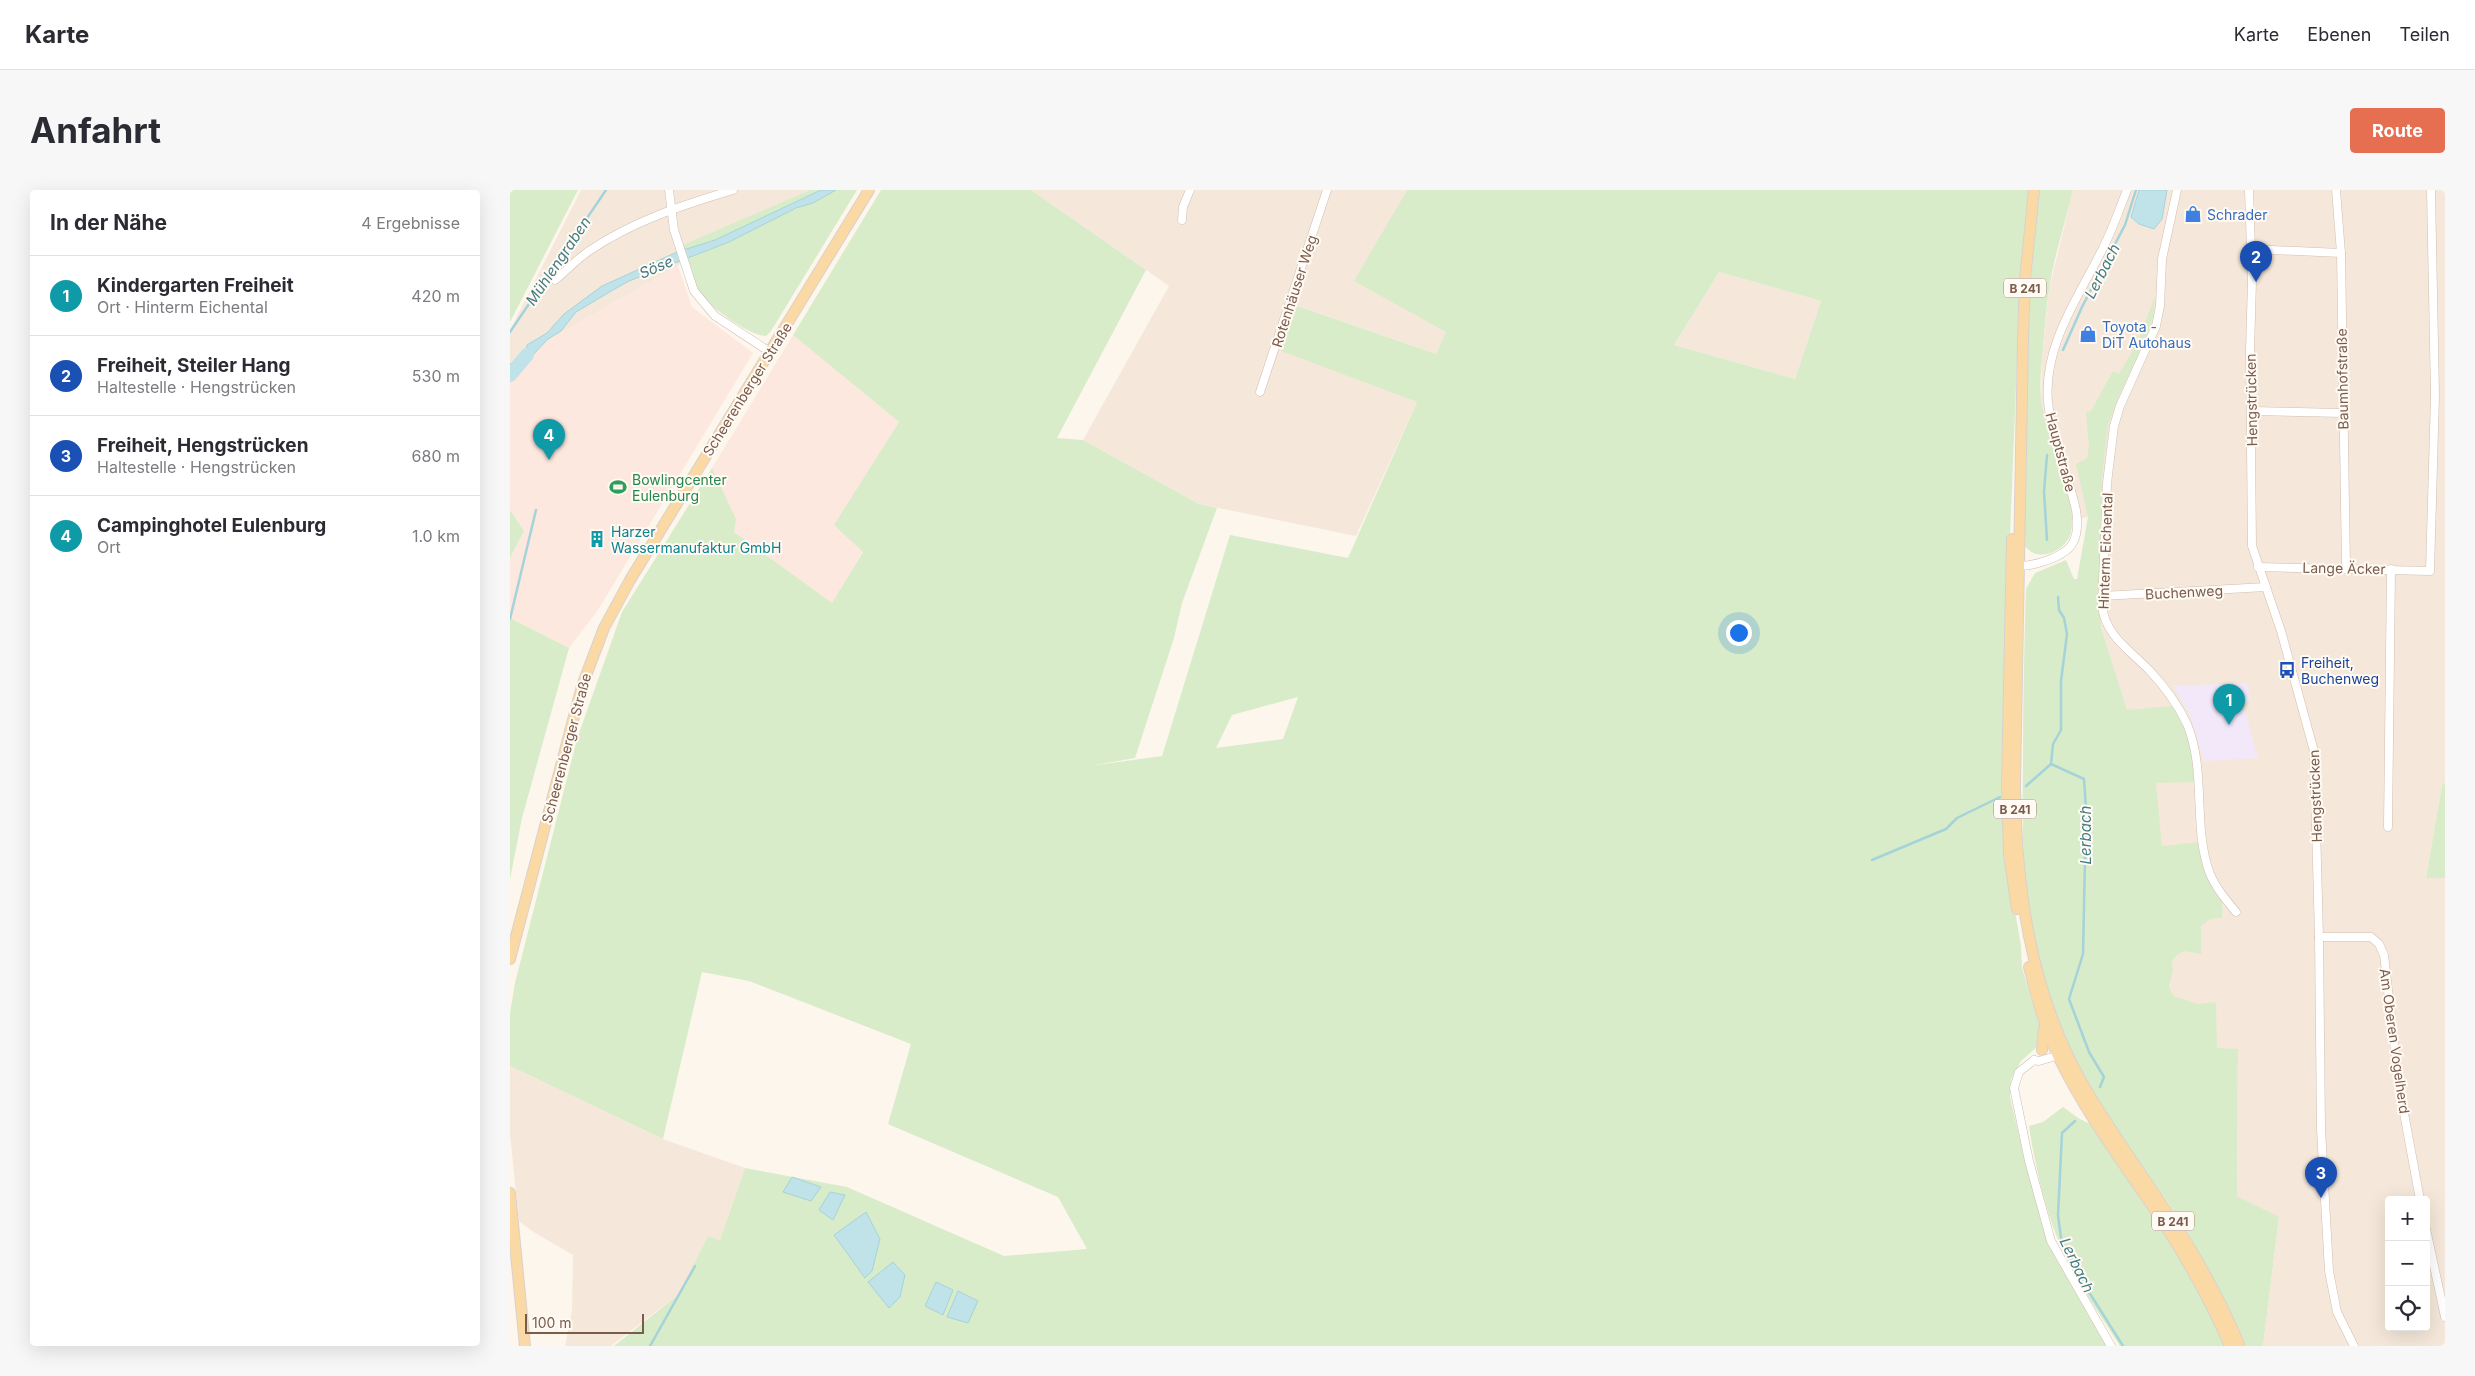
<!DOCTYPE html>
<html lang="de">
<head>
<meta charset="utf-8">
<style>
  :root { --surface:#fff; --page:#f7f7f7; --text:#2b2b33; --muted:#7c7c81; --line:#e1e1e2; --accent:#e76f51 }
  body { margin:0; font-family:Inter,sans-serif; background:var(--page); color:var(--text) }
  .controls { position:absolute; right:15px; bottom:15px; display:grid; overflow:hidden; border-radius:5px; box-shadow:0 5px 20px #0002 }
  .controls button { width:45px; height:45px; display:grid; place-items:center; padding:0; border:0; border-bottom:1px solid var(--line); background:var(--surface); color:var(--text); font:25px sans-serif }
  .scale { position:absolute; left:15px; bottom:12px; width:119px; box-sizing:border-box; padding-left:5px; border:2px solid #7a5c4d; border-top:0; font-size:14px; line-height:18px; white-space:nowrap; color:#7a5c4d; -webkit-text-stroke:4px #fffaf3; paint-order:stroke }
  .you { position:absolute; left:1228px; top:442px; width:18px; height:18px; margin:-12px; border:4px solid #fff; border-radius:50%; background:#1a73e8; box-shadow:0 0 0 8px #1a73e833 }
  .badge { display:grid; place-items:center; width:32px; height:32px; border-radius:50%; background:var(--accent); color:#fff; font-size:16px; font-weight:700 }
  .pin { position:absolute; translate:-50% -41px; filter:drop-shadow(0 1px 2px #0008) }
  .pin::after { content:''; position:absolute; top:26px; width:18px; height:15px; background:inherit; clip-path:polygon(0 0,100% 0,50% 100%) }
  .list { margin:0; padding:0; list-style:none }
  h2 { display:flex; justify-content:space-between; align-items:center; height:65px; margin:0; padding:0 20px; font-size:21px }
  h2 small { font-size:16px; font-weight:400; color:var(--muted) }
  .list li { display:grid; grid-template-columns:32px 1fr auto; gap:15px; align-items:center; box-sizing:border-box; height:80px; padding:0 20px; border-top:1px solid var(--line) }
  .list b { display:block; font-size:19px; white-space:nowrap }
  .list p { margin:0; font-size:16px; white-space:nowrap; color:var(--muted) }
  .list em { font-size:16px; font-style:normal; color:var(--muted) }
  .icon { flex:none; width:28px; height:28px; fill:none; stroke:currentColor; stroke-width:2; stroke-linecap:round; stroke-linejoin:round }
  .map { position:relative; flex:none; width:1935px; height:1156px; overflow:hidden; border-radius:5px }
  header { display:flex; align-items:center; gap:30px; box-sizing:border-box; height:70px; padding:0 25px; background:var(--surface); border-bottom:1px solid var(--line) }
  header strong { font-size:24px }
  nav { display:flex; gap:28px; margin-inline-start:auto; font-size:18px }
  .intro { display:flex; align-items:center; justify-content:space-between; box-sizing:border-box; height:120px; padding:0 30px }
  h1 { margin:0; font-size:35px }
  .button { padding:12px 22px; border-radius:5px; background:var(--accent); color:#fff; font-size:18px; font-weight:700 }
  main { display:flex; gap:30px; padding:0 30px }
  aside { flex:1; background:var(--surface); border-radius:5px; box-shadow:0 5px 20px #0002 }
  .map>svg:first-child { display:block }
  .residential { fill:#f5e8da; fill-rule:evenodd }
  .commercial { fill:#fde8e0 }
  .education { fill:#f3e8fa }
  .green { fill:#d8ecc9; fill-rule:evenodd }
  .water { fill:#bfe3e8; stroke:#a5d3da }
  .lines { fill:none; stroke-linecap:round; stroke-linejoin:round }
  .stream { stroke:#a5d3da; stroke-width:2.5 }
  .river { stroke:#bfe3e8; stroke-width:14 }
  .minor-casing { stroke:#d1beb0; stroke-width:9 }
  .major-casing { stroke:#dad1cd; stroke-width:12 }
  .minor { stroke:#fff; stroke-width:8 }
  .major { stroke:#fbd9a5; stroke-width:10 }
  .labels { text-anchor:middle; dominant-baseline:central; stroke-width:4; stroke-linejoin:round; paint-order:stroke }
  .shield { fill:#fffaf3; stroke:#a28b7f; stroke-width:1 }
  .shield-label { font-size:12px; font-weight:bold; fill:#7a5c4d }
  .shop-label { font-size:14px; fill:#366cbe; stroke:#fffaf3; text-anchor:start }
  .street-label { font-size:14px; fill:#7a5c4d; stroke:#fffaf3 }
  .leisure-label { font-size:14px; fill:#27864d; stroke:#fffaf3; text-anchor:start }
  .culture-label { font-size:14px; fill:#0d838f; stroke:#fffaf3; text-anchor:start }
  .transit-label { font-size:14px; fill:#164399; stroke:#fffaf3; text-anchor:start }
  .water-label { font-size:15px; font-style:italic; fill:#437c86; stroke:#fffaf3 }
</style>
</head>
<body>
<header>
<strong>Karte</strong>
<nav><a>Karte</a><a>Ebenen</a><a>Teilen</a></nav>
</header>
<div class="intro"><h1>Anfahrt</h1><a class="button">Route</a></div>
<main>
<aside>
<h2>In der Nähe<small>4 Ergebnisse</small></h2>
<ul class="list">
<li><span class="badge" style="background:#0f9aa8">1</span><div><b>Kindergarten Freiheit</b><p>Ort · Hinterm Eichental</p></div><em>420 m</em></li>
<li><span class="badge" style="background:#1a4fb4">2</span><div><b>Freiheit, Steiler Hang</b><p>Haltestelle · Hengstrücken</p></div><em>530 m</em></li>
<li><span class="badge" style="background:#1a4fb4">3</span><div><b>Freiheit, Hengstrücken</b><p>Haltestelle · Hengstrücken</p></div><em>680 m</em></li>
<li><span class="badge" style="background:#0f9aa8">4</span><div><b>Campinghotel Eulenburg</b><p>Ort</p></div><em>1.0 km</em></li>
</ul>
</aside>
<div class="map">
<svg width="1935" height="1156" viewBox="0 0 1935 1156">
  <rect width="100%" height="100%" fill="#fdf6ec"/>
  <g class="residential">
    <polygon points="71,0 300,0 173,57 172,71 168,76 0,172 0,140"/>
    <polygon points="521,0 897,0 880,30 937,142 926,164 786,115 771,160 907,212 846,346 689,314 573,250 659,96"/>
    <path d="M 1563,0 L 1935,0 L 1935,592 L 1932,595 L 1916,687 L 1935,688 L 1935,1156 L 1753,1156 L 1769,1028 L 1727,1006 L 1728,859 L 1707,859 L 1688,814 L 1664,806 L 1659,797 L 1663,780 L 1662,772 L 1666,766 L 1674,761 L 1693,734 L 1701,729 L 1712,728 L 1713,714 L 1652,656 L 1645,593 L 1617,521 L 1591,437 L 1578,327 L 1561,330 L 1531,209 L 1532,167 L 1539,99 ZM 1879,1010 L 1916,1010 L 1916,1137 L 1879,1137 Z"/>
    <polygon points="1209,82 1311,111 1285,189 1164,155"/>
    <polygon points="0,876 153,949 235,978 210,1050 198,1046 169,1104 101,1156 55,1156 62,1120 63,1065 22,1041 9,1031 0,944"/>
  </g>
  <g class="commercial">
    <polygon points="168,76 182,117 243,163 88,420 59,458 0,428 0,368 14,341 0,320 0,172"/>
    <polygon points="283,145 389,232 325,335 353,361 322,414 224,342 202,278"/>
  </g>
  <polygon class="education" points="1738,493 1740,510 1733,515 1748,568 1694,571 1680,525 1663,496"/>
  <g class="green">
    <polygon points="0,0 68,0 0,132"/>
    <polygon points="300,0 311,0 205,50 174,61 173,55"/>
    <path d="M 326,0 L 347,0 L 261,141 L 256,146 C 239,146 199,116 188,102 C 182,94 180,79 177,69 C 206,58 233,45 260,30 C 282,18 303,14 326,0 Z"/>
    <path d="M 371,0 L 521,0 L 636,80 L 547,248 L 573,250 L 689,314 L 707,318 L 672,413 L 664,448 L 625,568 L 579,576 L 652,566 L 720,345 L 838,368 L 907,212 L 771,161 L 785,115 L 926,164 L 936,142 L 844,91 L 897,0 L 1519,0 L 1510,96 L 1498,396 L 1501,699 L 1511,756 L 1512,778 L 1530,837 L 1528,856 L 1511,871 L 1501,890 L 1500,907 L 1515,971 L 1538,1051 L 1597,1156 L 104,1156 L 169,1104 L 198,1046 L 210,1050 L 235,978 L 337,997 L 494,1066 L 577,1059 L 548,1007 L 378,934 L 401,854 L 239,791 L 192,782 L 153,949 L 0,876 L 0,823 L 5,793 L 67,549 L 112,422 L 202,278 L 226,329 L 224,342 L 322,413 L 353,362 L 324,335 L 389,232 L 283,145 ZM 1209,82 L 1311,111 L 1285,189 L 1164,155 ZM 788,507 L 773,549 L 706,558 L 722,525 Z"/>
    <path d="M 1529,0 L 1563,0 C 1555,33 1544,66 1539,100 C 1536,118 1535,137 1533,156 C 1532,173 1529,192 1531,209 C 1536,243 1568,313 1561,342 C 1556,363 1523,375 1513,352 L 1520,101 Z"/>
    <path d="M 1645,106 L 1643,126 L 1639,141 L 1607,211 L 1598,235 L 1592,288 L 1589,408 L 1591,437 L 1617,520 L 1663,516 C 1677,541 1683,563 1686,592 L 1646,593 L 1652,656 L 1691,652 C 1700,675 1716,703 1712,728 L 1701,729 L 1691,736 L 1691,764 L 1674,761 L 1666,766 L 1662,772 L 1663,780 L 1659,797 L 1664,806 L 1688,814 L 1706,812 L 1707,858 L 1728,859 L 1727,1006 L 1769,1027 L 1753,1156 L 1737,1156 C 1716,1111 1694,1068 1667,1026 C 1637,980 1601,937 1575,887 C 1554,849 1534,805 1525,762 C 1512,700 1512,634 1513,571 C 1513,514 1514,457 1516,399 L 1525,383 L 1556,370 L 1564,389 L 1567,389 L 1578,327 L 1566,274 L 1577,268 L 1579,256 L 1576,223 L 1581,221 L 1603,181 L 1609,184 L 1628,151 Z"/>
    <polygon points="0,320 14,341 0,368"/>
    <polygon points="0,428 59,458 12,628 0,689"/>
    <polygon points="1935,592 1935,688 1916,688 1932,595"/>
    <path d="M 1553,917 L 1568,928 L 1580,934 L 1651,1036 L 1680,1083 L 1716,1156 L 1610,1156 C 1588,1121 1562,1086 1547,1047 C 1534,1015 1524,970 1519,936 L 1533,932 Z"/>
  </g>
  <g class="water">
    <polygon points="311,0 326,0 303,13 286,18 219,52 119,91 103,100 66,122 51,141 38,149 21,167 10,181 0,174 15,162 17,155 37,143 54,124 92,96 167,62 205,50"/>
    <polygon points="1629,0 1657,0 1652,29 1644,39 1629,34 1621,27"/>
    <polygon points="282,987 311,997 301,1011 273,1002"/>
    <polygon points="320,1002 335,1005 323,1030 309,1020"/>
    <polygon points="356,1022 370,1049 362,1081 355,1088 324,1045"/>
    <polygon points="383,1072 395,1085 390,1107 379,1118 358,1092"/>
    <polygon points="426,1092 443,1100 433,1125 415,1116"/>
    <polygon points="448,1101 468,1111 458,1133 437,1127"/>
  </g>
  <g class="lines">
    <g class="stream">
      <polyline points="0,142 96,0"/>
      <polyline points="1553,160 1572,117 1615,35 1626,0"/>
      <polyline points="1537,265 1534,301 1537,350"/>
      <polyline points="1548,407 1549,420 1554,428 1557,444 1551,491 1551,540 1543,554 1541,574 1574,589 1576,620 1573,764 1559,809 1579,862 1594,887 1590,897"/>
      <polyline points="0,429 26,320"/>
      <polyline points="1516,596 1541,574"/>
      <polyline points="1362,670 1436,639 1447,628 1490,607"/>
      <polyline points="1565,931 1552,943 1548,1025 1551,1048 1577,1099 1613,1156"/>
      <polyline points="140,1156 185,1076"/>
    </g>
    <polyline class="river" points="0,185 17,165"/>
    <g class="minor-casing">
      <g id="minor">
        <polyline points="159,0 164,40 184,101 205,126 260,162"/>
        <path d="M 1667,0 L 1652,69 L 1650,116 L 1646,136 L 1610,216 L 1604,236 L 1597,293 L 1592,415 C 1595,446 1620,460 1640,481 C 1654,496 1668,515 1677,534 C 1697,582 1682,636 1700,684 C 1706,698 1716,710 1726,722"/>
        <polyline points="1739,0 1742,91 1740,160 1742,356 1771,441 1804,561 1809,747 1811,939 1819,1081 1827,1122 1844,1156"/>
        <polyline points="1826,0 1831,63 1836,377"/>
        <polyline points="672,30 673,17 680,0"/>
        <polyline points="1739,59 1831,63"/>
        <path d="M 45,90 C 56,81 67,69 79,61 C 123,31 173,15 223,0"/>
        <polyline points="750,202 817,0"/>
        <polyline points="1741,221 1832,223"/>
        <path d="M 1505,374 C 1515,377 1522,375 1532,372 C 1561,363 1571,352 1566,320 C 1558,284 1542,249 1538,212 C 1533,156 1568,108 1592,60 C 1602,41 1609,20 1617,0"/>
        <polyline points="1748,377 1920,381 1925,205 1921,0"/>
        <polyline points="1592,406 1756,397"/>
        <polyline points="1878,637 1881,379"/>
        <polyline points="1809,747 1861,747 1869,754 1874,765 1889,896 1910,1010"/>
        <polyline points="1524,870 1509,882 1504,898 1519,971 1541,1051 1601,1156"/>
        <polyline points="1524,870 1529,871 1553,864"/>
        <polyline points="1916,1039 1935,1127"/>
      </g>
    </g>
    <g class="major-casing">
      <g id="major">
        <path d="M 1524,0 L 1515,90 L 1513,149 L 1505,595 C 1506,697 1520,800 1571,891 C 1598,939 1632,984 1662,1030 C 1689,1070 1711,1112 1730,1156"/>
        <polyline points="1502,349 1497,595 1499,664 1507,719"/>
        <polyline points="0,769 72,496 94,438 120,390 359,0"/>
        <path d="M 1519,777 C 1527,808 1535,839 1549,868 C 1578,928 1619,980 1655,1035 C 1680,1074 1702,1114 1720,1156"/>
        <polyline points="1532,860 1534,838"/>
        <polyline points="0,1003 15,1156"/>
      </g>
    </g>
    <use href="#minor" class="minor"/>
    <use href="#major" class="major"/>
  </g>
  <defs>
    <g id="shop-bare" transform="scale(1.35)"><path d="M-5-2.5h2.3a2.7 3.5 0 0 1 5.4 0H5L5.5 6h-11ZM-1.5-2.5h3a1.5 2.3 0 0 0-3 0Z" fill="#3f7fe0" stroke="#fffaf3" stroke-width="2.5" paint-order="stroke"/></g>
    <g id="stadium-bare" transform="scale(1.35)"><path d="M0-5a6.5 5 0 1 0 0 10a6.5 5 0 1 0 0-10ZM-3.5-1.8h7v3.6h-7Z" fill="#2e9e5b" stroke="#fffaf3" stroke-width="2.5" paint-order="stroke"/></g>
    <g id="building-bare" transform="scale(1.35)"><path d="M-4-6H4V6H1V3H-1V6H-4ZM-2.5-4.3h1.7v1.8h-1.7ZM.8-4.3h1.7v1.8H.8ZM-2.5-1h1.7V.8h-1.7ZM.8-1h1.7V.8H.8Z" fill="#0f9aa8" stroke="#fffaf3" stroke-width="2.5" paint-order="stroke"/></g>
    <g id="bus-bare" transform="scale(1.35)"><path d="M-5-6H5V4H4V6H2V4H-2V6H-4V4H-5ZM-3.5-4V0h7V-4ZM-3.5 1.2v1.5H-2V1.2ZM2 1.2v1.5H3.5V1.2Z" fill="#1a4fb4" stroke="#fffaf3" stroke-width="2.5" paint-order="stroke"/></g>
  </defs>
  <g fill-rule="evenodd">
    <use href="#shop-bare" x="1683" y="24"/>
    <use href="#shop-bare" x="1578" y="144"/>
    <use href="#stadium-bare" x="108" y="297"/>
    <use href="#building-bare" x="87" y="349"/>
    <use href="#bus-bare" x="1777" y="480"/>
  </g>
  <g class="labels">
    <g class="shield">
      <rect x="1494" y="88.5" width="42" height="19" rx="4"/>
      <rect x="1484" y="609.5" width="42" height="19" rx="4"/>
      <rect x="1642" y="1021.5" width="42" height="19" rx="4"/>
    </g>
    <g class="shield-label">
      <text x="1515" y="98">B 241</text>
      <text x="1505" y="619">B 241</text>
      <text x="1663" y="1031">B 241</text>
    </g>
    <g class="shop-label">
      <text x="1697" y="24">Schrader</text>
      <text x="1592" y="136">Toyota -<tspan x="1592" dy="16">DiT Autohaus</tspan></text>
    </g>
    <g class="street-label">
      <text transform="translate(784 101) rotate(-72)">Rotenhäuser Weg</text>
      <text transform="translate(1832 189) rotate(-91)">Baumhofstraße</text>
      <text transform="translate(237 199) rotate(-58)">Scheerenberger Straße</text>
      <text transform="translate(1741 210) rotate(-91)">Hengstrücken</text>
      <text transform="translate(1551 262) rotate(75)">Hauptstraße</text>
      <text transform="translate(1595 361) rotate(-88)">Hinterm Eichental</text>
      <text transform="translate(1834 378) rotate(1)">Lange Äcker</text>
      <text transform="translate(1674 402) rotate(-3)">Buchenweg</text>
      <text transform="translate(56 558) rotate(-75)">Scheerenberger Straße</text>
      <text transform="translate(1805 606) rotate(-92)">Hengstrücken</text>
      <text transform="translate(1885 851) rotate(82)">Am Oberen Vogelherd</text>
    </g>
    <g class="leisure-label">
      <text x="122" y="289">Bowlingcenter<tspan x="122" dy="16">Eulenburg</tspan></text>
    </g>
    <g class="culture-label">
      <text x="101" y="341">Harzer<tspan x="101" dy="16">Wassermanufaktur GmbH</tspan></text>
    </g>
    <g class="transit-label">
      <text x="1791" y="472">Freiheit,<tspan x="1791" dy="16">Buchenweg</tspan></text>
    </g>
    <g class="water-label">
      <text transform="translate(48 71) rotate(-56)">Mühlengraben</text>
      <text transform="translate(146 77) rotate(-23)">Söse</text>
      <text transform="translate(1592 81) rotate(-63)">Lerbach</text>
      <text transform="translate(1575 645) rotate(-90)">Lerbach</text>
      <text transform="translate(1567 1075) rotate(64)">Lerbach</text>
    </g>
  </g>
</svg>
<div class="controls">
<button>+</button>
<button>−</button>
<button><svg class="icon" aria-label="locate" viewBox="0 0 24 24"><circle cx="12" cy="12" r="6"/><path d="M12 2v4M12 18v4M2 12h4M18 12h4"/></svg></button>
</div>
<div class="scale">100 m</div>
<div class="you"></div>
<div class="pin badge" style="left:1719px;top:535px;background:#0f9aa8">1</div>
<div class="pin badge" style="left:1746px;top:92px;background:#1a4fb4">2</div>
<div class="pin badge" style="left:1811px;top:1008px;background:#1a4fb4">3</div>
<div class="pin badge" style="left:39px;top:270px;background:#0f9aa8">4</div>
</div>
</main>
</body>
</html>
